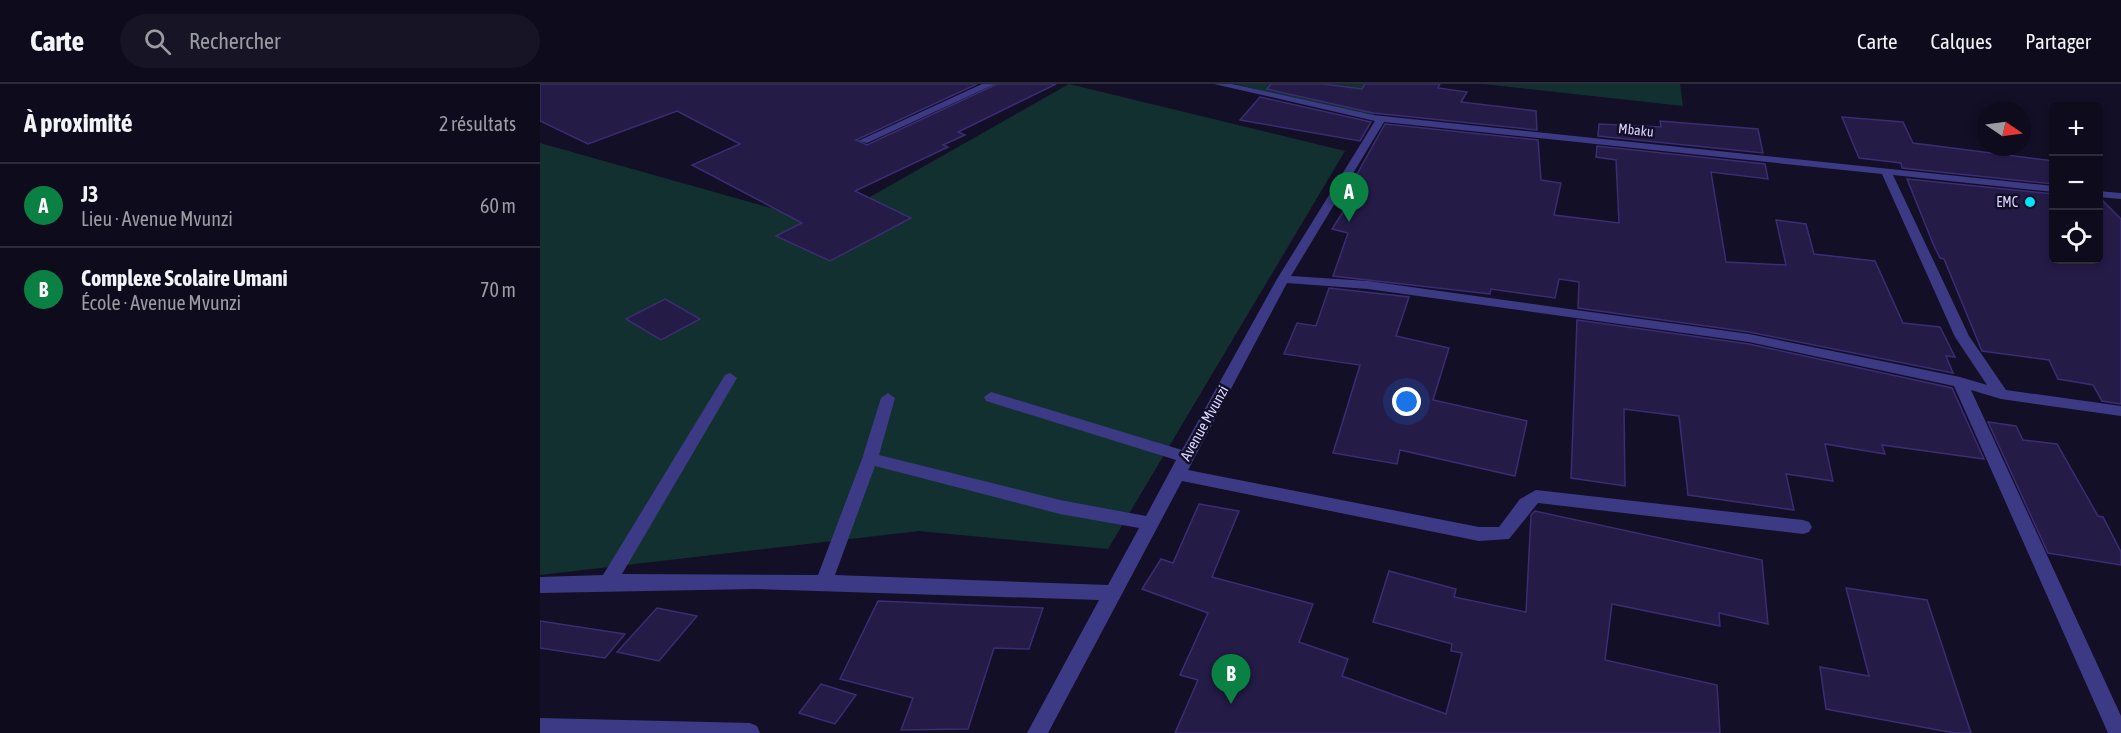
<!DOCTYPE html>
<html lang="fr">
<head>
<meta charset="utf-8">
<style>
  :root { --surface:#0e0b1c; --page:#171425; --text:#f1f3f6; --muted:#9b9ba3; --line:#2e2b3b; --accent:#0b8043 }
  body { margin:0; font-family:"Asap Condensed",sans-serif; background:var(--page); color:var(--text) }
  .controls { position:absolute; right:18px; top:18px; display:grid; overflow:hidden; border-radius:9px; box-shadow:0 3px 9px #0003 }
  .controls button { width:54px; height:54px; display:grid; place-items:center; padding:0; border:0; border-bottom:2px solid var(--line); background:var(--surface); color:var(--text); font:30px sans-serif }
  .compass { position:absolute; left:1437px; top:18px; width:54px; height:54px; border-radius:50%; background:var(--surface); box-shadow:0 3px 9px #0003; rotate:103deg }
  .you { position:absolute; left:867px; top:318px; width:21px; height:21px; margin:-15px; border:4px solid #fff; border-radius:50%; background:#1a73e8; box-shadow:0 0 0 9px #1a73e833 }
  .badge { display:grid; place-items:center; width:39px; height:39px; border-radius:50%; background:var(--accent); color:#fff; font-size:20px; font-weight:700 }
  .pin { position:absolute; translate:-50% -50px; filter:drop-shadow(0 2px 3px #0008) }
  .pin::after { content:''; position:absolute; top:32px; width:21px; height:18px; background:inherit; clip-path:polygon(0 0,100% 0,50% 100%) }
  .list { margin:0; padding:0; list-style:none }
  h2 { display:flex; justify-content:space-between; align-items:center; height:78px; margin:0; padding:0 24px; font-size:26px }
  h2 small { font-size:20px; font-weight:400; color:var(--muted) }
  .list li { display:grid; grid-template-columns:39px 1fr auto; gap:18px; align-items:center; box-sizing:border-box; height:84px; padding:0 24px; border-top:2px solid var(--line) }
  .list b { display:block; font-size:22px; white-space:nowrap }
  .list p { margin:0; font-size:20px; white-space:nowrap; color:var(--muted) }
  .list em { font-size:20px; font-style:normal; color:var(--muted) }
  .icon { flex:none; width:33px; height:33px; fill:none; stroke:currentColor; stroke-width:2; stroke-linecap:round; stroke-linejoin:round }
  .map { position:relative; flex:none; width:1581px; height:649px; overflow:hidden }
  header { display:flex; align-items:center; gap:36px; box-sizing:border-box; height:84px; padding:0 30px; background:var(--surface); border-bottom:2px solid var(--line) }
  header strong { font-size:28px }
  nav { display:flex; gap:33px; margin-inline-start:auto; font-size:21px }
  .search { width:420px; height:54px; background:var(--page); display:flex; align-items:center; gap:15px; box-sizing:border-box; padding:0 21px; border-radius:33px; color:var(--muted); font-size:22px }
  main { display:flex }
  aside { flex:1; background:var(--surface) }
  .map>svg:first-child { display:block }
  .green { fill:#12302f }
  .building { fill:#241b47; stroke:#3b2d73; stroke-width:1.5 }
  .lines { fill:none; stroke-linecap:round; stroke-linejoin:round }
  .minor { fill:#3d3a85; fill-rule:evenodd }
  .poi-dot { fill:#00e5ff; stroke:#130f26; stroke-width:2 }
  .labels { text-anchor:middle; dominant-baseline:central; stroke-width:5; stroke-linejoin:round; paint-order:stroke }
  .far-street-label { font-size:14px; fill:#d9d4ff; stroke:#130f26 }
  .far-poi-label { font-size:14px; fill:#d9d4ff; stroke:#130f26; text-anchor:end }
  .street-label { font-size:15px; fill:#d9d4ff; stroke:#130f26 }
</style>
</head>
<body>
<header>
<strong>Carte</strong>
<div class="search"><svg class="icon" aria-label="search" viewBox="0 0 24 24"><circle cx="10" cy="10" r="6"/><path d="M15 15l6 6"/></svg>Rechercher</div>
<nav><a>Carte</a><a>Calques</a><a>Partager</a></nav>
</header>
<main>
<aside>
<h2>À proximité<small>2 résultats</small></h2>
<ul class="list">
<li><span class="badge">A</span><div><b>J3</b><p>Lieu · Avenue Mvunzi</p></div><em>60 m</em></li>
<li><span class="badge">B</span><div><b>Complexe Scolaire Umani</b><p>École · Avenue Mvunzi</p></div><em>70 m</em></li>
</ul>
</aside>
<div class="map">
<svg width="1581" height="649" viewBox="0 0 1581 649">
  <rect width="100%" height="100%" fill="#130f26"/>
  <g class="green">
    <polygon points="529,0 805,67 568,465 379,447 0,491 0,59 284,139"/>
    <polygon points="694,0 847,0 833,34"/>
    <polygon points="943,0 1140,0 1143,22"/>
  </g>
  <g class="building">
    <polygon points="0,0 437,0 316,56 327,61 457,0 516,0 418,48 425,51 403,61 408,63 315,107 371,134 290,177 236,152 262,139 152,81 200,60 137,27 48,60 0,37"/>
    <polygon points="731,0 783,0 822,5 825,0 900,0 898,4 927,8 921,18 996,27 997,46 833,29 727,5"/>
    <polygon points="720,13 831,38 820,57 700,36"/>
    <polygon points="1302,33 1363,38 1373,59 1514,77 1514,100 1362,84 1361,79 1319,74"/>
    <polygon points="1120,37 1218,45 1223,69 1058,52 1059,40 1121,43"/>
    <polygon points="845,40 998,56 1001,96 1021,99 1014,131 1079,139 1076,76 1056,73 1057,62 1225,80 1228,95 1171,88 1186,178 1246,181 1236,136 1266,140 1274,170 1335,177 1363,239 1400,243 1415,273 1406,272 1413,289 1209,248 1038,224 1039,198 1019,195 1015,214 951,205 950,210 793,192 808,149 792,145 814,111 806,110"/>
    <polygon points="1367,95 1514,110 1514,176 1558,176 1558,115 1562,116 1581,135 1581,320 1562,317 1553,301 1518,295 1509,276 1442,267 1404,175 1400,174 1394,162"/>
    <polygon points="789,204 869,213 856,252 909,264 893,316 987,337 975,392 860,366 857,380 793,369 820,281 744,270 757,239 776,242"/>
    <polygon points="125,215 160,235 121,256 86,235"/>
    <polygon points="1037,236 1209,260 1412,304 1444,375 1342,361 1345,370 1285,360 1293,397 1246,390 1254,426 1148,411 1139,332 1084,325 1085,402 1031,394"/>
    <polygon points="1448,338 1476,342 1483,356 1517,360 1558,432 1563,433 1581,468 1581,481 1508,469"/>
    <polygon points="659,420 699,427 672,493 773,520 759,558 808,575 802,592 906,630 922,569 911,567 912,560 833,538 849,487 916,505 914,513 986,528 991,431 995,427 1222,476 1228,540 1179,529 1180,542 1072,520 1065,576 1177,601 1180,649 635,649 658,596 640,591 668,529 602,505 621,475 633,479"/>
    <polygon points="1306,504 1387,516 1431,649 1414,649 1286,625 1280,583 1329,592"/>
    <polygon points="338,517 503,524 489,565 454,564 428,645 361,646 373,614 300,595"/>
    <polygon points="117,524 157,532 119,577 77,568"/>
    <polygon points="0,537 85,550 65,574 0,564"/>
    <polygon points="281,600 316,611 295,640 259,629"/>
  </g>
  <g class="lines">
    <g class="minor">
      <polygon points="442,0 455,0 327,59 318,57"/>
      <path d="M 674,0 L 692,0 L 833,31 L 1514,102 L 1514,108 L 1353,91 L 1429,252 L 1466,306 L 1581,322 L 1581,332 L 1461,315 L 1431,306 L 1581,632 L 1581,649 L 1568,649 L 1414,302 L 1209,258 L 828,205 L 747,199 L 648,386 L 939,443 L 959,443 L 980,415 L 996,406 L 1263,436 L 1269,438 L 1272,443 L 1269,448 L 1263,450 L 998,419 L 969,455 L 939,457 L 642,397 L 508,649 L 487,649 L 559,516 L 215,505 L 0,509 L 0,493 L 63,491 L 185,291 L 190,289 L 197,294 L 82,490 L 278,491 L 322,375 L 341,314 L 348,309 L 355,314 L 339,371 L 520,416 L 606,432 L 636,376 L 446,317 L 444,313 L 451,308 L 642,366 L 737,195 L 835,37 ZM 844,38 L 1342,90 L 1415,253 L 1447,301 L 1420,293 L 1209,250 L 828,197 L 751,192 ZM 335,382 L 520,430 L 599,444 L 568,501 L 295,491 Z"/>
      <polygon points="1558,107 1581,109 1581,115 1558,113"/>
      <polygon points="0,634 210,639 217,642 220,649 0,649"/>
    </g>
  </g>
  <circle class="poi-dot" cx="1490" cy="118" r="6"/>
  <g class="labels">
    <g class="far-street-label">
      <text transform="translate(1096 46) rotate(6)">Mbaku</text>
    </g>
    <g class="far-poi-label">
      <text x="1478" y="118">EMC</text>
    </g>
    <g class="street-label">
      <text transform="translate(664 339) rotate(-61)">Avenue Mvunzi</text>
    </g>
  </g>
</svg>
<div class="controls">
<button>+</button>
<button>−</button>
<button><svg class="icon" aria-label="locate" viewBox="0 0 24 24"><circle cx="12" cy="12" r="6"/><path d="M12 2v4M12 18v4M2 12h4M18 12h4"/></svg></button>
</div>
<svg class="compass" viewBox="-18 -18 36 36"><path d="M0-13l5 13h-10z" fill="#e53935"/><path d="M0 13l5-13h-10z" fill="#9b9ba3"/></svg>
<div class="you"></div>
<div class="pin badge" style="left:809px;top:138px">A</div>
<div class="pin badge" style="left:691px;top:620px">B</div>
</div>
</main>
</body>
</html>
